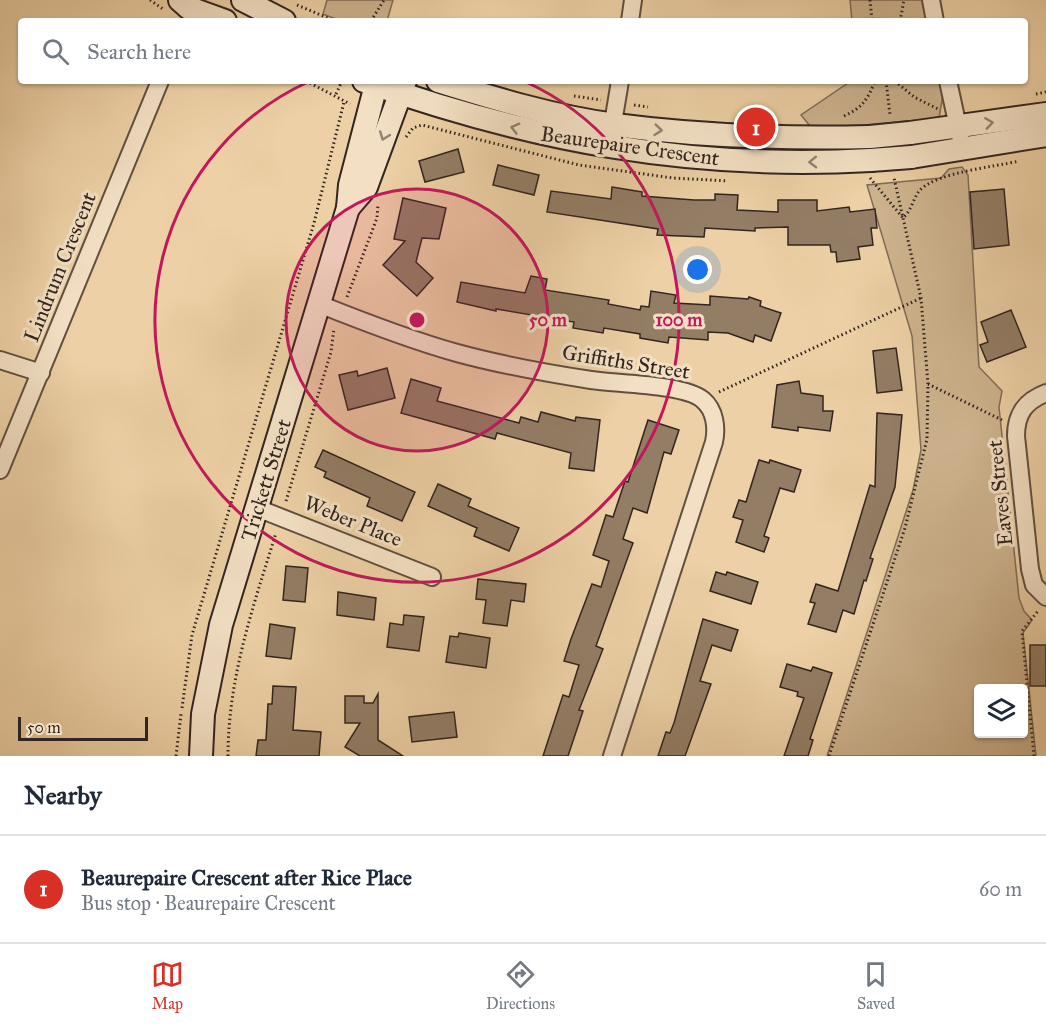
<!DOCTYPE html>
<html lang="en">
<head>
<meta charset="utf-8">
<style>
  :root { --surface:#fff; --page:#f2f2f3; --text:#1f2937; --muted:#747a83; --line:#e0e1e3; --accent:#d93025 }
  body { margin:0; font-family:"IM FELL Great Primer",serif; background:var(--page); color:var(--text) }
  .controls { position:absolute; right:18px; bottom:18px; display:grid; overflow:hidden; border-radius:6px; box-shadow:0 2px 4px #0004 }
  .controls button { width:54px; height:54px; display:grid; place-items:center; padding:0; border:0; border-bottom:2px solid var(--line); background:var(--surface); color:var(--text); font:30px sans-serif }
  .scale { position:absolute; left:18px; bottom:15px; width:130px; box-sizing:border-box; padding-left:6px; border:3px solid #32241f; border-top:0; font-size:16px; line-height:21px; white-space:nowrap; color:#32241f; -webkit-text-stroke:4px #f3e0c4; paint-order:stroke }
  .you { position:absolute; left:698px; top:270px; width:21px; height:21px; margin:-15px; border:4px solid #fff; border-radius:50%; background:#1a73e8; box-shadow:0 0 0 9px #1a73e833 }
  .badge { display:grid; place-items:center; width:39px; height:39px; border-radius:50%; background:var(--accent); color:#fff; font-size:20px; font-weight:700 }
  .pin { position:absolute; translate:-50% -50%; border:3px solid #fff; box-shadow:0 2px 6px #0006 }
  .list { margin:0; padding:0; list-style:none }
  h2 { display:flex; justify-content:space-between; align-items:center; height:78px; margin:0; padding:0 24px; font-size:26px }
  h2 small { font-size:20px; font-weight:400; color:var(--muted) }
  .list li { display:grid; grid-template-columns:39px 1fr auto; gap:18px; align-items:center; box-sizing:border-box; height:108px; padding:0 24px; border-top:2px solid var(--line) }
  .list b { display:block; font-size:22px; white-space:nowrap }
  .list p { margin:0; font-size:20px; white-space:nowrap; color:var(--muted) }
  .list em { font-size:20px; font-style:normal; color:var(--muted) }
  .icon { flex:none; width:33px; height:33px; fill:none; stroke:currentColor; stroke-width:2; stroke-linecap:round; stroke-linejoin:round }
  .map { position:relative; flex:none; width:1046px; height:756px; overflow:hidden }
  .search { position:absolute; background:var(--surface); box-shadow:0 2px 4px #0004; left:18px; right:18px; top:18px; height:66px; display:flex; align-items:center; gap:15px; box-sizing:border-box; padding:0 21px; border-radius:6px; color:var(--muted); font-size:22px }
  .sheet { height:186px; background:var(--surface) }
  nav { display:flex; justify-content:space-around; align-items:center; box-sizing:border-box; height:84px; border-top:2px solid var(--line); background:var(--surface); font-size:16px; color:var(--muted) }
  nav a { display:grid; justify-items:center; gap:3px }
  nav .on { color:var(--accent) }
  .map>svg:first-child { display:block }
  .green { fill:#cdb38e; stroke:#806c56; stroke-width:1.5; fill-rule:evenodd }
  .building { fill:#937d65; stroke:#32241f; stroke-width:1.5 }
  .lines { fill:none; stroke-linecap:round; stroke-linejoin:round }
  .street-casing { stroke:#614f40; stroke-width:20 }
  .secondary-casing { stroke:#32241f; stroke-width:26 }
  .path { stroke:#32241f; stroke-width:3; stroke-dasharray:1.5 3; stroke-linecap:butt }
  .street { stroke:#f3e0c4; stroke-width:16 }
  .secondary { stroke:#f3e0c4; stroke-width:22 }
  .secondary-bridge-casing { stroke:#32241f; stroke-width:26; stroke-linecap:butt }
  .secondary-bridge { stroke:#f3e0c4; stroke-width:22 }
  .oneway { stroke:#928272 }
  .ring { fill:none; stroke:#c2185b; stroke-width:3 }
  .labels { text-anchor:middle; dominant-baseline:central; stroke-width:6; stroke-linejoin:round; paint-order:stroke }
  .street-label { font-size:21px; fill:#32241f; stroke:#f3e0c4 }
  .centre { fill:#c2185b; stroke:#f3e0c4; stroke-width:3 }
  .ring-label { font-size:18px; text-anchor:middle; font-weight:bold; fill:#c2185b; stroke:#f3e0c4; stroke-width:6; stroke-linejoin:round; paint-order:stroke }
</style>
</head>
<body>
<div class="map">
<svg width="1046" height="756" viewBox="0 0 1046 756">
  <rect width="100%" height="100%" fill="#edd0a5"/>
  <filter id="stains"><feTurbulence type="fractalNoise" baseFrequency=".00333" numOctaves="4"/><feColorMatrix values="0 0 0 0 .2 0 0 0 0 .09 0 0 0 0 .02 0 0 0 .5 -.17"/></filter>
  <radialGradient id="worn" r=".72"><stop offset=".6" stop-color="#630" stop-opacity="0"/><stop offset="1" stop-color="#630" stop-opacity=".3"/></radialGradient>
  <g class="green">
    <polygon points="327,0 393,0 387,21 341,21 323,14"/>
    <polygon points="850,0 924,0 928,21 852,21"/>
    <polygon points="851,81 941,81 943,95 939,118 834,128 810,126 801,115"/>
    <path d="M 962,167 L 968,175 L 979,367 L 1002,391 L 999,407 L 1019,598 L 1024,611 L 1032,620 L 1023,633 L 1036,756 L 827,756 L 913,490 L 921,450 L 912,336 L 867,185 L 941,178 L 949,169 ZM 978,688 L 1024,688 L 1024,734 L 978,734 Z"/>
  </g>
  <g class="building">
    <polygon points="458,149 464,172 425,182 419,161"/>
    <polygon points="498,165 539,175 534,195 493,185"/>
    <polygon points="612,187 642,192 642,196 694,200 715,200 715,194 738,195 737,210 778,212 778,200 817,200 817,211 849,207 850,212 875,209 877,228 871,228 873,245 858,247 860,259 837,262 836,252 831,252 830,245 788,245 788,227 755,228 755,231 705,228 704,237 657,235 658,229 547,212 551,191 611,199"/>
    <polygon points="1004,189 1009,245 974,249 970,192"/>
    <polygon points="403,198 446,208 439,239 422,238 416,262 433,278 417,296 383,265 405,241 394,239"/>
    <polygon points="531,276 547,279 545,290 609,300 608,304 640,310 641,306 649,307 651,291 676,295 674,303 710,305 710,296 748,299 749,297 761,301 760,306 781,313 771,341 755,335 753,342 728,333 708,332 708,340 669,337 668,343 640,338 640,334 604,328 603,333 573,328 574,322 496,309 496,311 457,302 461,282 525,293"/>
    <polygon points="1011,310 1026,347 987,362 980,345 988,342 981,322"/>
    <polygon points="896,348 902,390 877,393 873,351"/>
    <polygon points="387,368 395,398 348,410 339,375 357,371 358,376"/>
    <polygon points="411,379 441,388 437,401 519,423 521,417 538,422 541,412 575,421 576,417 600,420 594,471 569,468 571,453 497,433 495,439 401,413"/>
    <polygon points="799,381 801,393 823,396 823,411 833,411 830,431 798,427 798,431 772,427 777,385"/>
    <polygon points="877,413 902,415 895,487 870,558 873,559 866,581 864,580 854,614 843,610 836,632 808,624 815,603 810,602 816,584 838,591 870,485 875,487"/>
    <polygon points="648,420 679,430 671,454 664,452 647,513 633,508 623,539 633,543 596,646 603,649 579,710 583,711 568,756 543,756 563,695 569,697 579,665 564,661 571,639 592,584 601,587 609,561 593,555 606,515 613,517 625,481 628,482"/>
    <polygon points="323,450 415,492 402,521 367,506 370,498 324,477 326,472 315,467"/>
    <polygon points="759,460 769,463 770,460 801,470 794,492 780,488 764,536 769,538 764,552 736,542 743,520 733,517 739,500 746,502"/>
    <polygon points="438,484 471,499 468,506 519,528 509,551 474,536 477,528 428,506"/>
    <polygon points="286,566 308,568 305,602 283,600"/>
    <polygon points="716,572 726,575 727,572 758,582 751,604 710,591"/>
    <polygon points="478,579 526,584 524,602 511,600 507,626 483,623 486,600 476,599"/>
    <polygon points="338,592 376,598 374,620 337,615"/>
    <polygon points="404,615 424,617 419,651 387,647 390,623 403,625"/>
    <polygon points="703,619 738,630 731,651 712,645 700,681 711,684 685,756 658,756 666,732 670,733 674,723"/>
    <polygon points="270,624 295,628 291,659 266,656"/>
    <polygon points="459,633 490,638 486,668 446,662 450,636 458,637"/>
    <rect x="1030" y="645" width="16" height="41"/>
    <polygon points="787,664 811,671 813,667 832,673 810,739 813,740 808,756 784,756 804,698 797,696 798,692 780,687"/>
    <polygon points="273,686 296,687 293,730 321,732 319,756 256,756 258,740 266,740 268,704 272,704"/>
    <polygon points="378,694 378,740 403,756 360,756 345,747 360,723 345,723 345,696 364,696 364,703 373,703"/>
    <polygon points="454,712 457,737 412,742 409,717"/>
  </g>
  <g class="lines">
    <g class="street-casing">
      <g id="street">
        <polyline points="931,0 935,21"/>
        <polyline points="630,21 633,0"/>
        <polyline points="948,81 960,136"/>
        <polyline points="611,135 620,81"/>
        <path d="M 319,304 C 364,322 410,340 457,353 C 501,365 546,373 591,380 C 616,384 685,384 703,400 C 715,410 717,428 714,442 L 612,756"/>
        <polyline points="0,360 41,373"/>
        <path d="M 1046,393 C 1025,401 1016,414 1016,436 L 1030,569 L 1034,585 L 1046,597"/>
        <polyline points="0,470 160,81"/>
        <polyline points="257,508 432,577"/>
      </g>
    </g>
    <g class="secondary-casing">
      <g id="secondary">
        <polyline points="180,0 189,8 225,21"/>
        <polyline points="243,0 284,21"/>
        <path d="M 364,81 C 534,141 690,170 871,160"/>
        <path d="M 438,81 C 496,99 555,117 615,125 C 699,136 784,139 870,137"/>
        <polyline points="910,133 1046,114"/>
        <polyline points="911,157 1046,135"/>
        <polyline points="348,208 366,187 405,81"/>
        <polyline points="201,756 203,714 221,625 348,208 350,185 377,81"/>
      </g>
    </g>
    <g class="path">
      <polyline points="150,0 163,9"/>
      <polyline points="870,0 872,21"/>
      <polyline points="297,5 335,21"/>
      <polyline points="371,21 384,0"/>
      <polyline points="900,21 904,0"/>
      <polyline points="306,81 350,104"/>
      <polyline points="886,81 890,115"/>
      <polyline points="895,81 914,97 938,109"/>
      <polyline points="336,94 342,81"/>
      <polyline points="1036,94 1046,92"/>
      <polyline points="574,96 601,100"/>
      <polyline points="634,105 648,107"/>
      <path d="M 844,116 C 862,108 868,99 875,81"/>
      <polyline points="406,137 413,128 422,125 579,165 673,178 728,181"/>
      <path d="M 870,178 L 903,218 C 912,210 913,198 920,190 C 938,172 994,167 1019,161"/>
      <polyline points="347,297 377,218 378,205"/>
      <polyline points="928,384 1002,420"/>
      <polyline points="719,392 921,298"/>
      <polyline points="286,501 331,352 334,328"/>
      <polyline points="182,708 192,635 314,223 344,102"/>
      <polyline points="176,756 181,714"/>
      <path d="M 228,756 C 228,678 253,607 276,533"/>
      <polyline points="829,756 905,528 927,439 928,384 921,298 894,178"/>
      <polyline points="1034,756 1022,631 1038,611"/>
    </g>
    <use href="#street" class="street"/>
    <use href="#secondary" class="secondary"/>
    <g class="secondary-bridge-casing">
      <g id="secondary-bridge">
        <polyline points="870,137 910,133"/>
        <polyline points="871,160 911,157"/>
      </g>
    </g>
    <use href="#secondary-bridge" class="secondary-bridge"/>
  </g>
  <defs><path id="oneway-chevron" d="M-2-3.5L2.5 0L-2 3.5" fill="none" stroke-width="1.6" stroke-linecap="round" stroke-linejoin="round" transform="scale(1.5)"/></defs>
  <g class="oneway">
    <use href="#oneway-chevron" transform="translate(989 123) rotate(-8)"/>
    <use href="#oneway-chevron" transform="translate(515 128) rotate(-165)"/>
    <use href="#oneway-chevron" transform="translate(658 130) rotate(6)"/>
    <use href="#oneway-chevron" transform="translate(384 136) rotate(110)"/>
    <use href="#oneway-chevron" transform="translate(813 162) rotate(179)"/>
  </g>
  <circle cx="417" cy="320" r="131" fill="#c2185b" fill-opacity=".12"/>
  <g class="ring">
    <circle cx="417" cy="320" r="131"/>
    <path d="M526 82A262 262 0 1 1 308 82"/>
  </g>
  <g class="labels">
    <g class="street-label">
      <text transform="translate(630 146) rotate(8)">Beaurepaire Crescent</text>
      <text transform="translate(60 267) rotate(-68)">Lindrum Crescent</text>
      <text transform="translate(626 362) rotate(9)">Griffiths Street</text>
      <text transform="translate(266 480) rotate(-73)">Trickett Street</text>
      <text transform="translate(1000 493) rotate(-96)">Eaves Street</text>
      <text transform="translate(353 521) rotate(22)">Weber Place</text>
    </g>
  </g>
  <circle cx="417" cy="320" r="9" class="centre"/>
  <g class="ring-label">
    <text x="548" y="326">50 m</text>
    <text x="679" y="326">100 m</text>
  </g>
  <rect width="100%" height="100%" filter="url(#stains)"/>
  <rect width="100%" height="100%" fill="url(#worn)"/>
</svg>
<div class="controls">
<button><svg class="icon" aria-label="layers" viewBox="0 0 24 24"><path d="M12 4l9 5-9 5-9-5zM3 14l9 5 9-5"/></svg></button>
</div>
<div class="scale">50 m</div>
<div class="you"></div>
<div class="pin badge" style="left:756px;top:127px">1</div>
<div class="search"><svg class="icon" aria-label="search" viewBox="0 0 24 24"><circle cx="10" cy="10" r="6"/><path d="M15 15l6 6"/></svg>Search here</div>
</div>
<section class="sheet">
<h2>Nearby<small></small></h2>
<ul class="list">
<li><span class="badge">1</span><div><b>Beaurepaire Crescent after Rice Place</b><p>Bus stop · Beaurepaire Crescent</p></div><em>60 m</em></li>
</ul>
</section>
<nav>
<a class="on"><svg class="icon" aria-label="map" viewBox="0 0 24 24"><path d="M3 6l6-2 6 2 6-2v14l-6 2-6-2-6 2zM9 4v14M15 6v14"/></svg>Map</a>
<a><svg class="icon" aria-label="directions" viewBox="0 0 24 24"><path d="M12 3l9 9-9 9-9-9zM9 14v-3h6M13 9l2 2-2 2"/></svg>Directions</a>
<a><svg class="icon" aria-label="saved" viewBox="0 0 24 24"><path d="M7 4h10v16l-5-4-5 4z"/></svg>Saved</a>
</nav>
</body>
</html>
